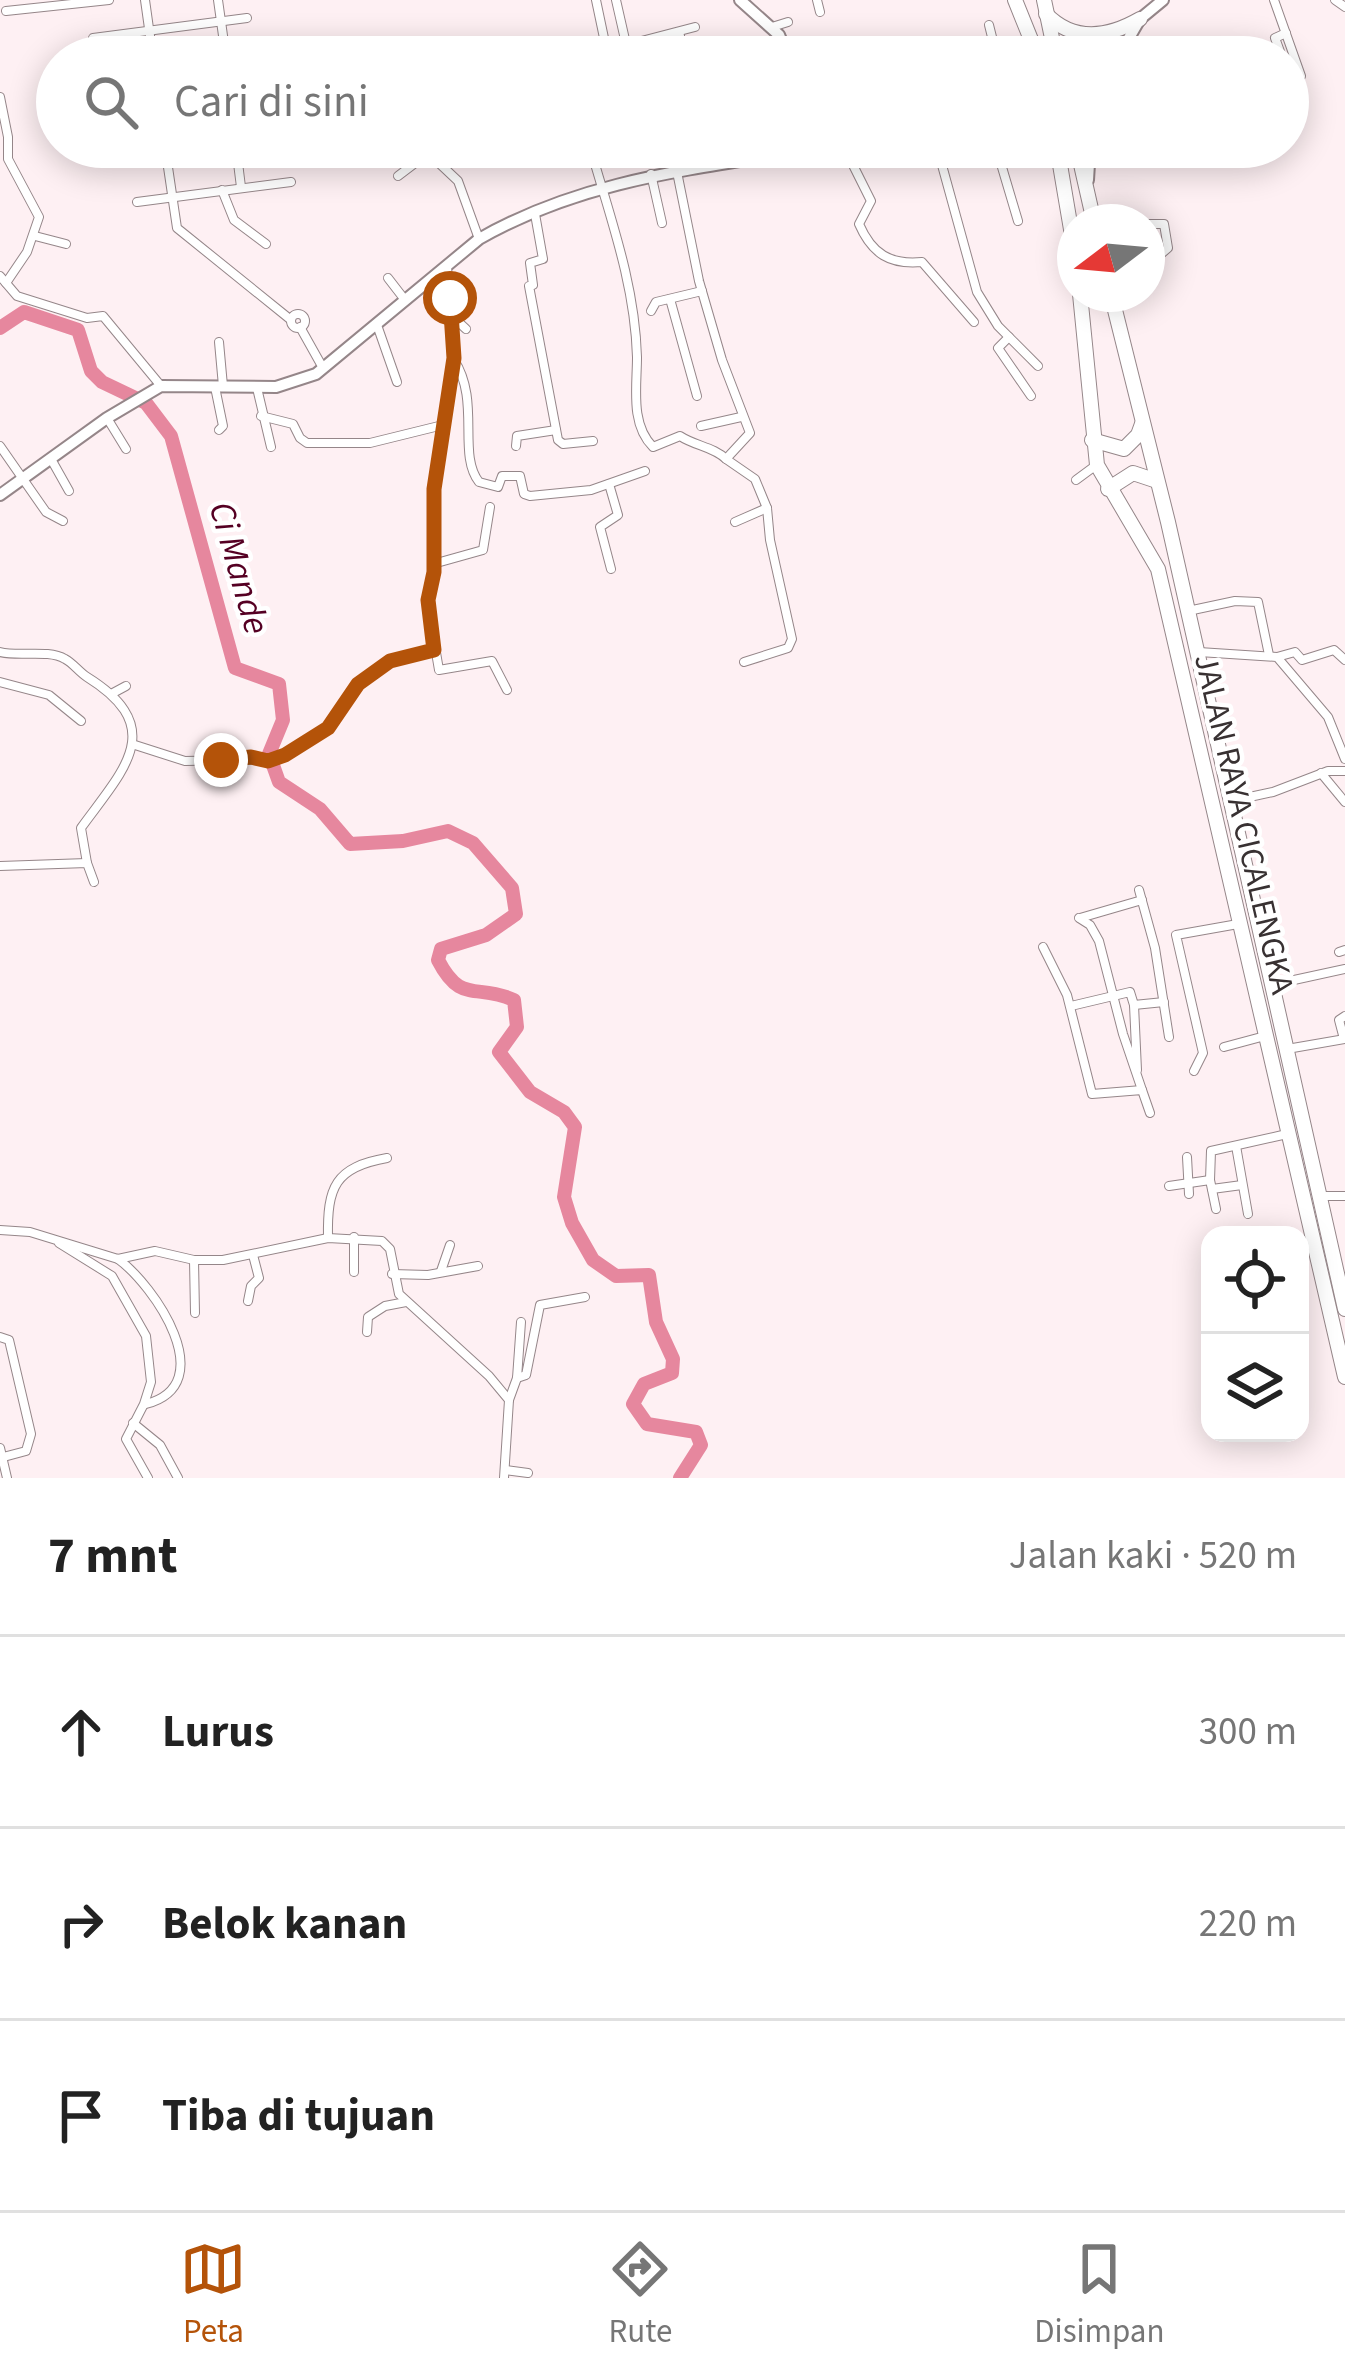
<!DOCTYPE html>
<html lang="id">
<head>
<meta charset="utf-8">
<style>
  :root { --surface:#fff; --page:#f2f2f2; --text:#222; --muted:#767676; --line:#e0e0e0; --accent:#b45309 }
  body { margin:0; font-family:"Source Sans 3",sans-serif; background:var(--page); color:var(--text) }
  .controls { position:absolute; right:36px; bottom:36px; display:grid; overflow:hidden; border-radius:24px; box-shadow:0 6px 30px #0003 }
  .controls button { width:108px; height:108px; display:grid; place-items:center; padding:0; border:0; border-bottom:3px solid var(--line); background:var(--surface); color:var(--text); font:60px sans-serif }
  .compass { position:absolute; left:1057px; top:204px; width:108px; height:108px; border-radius:50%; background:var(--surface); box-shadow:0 6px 30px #0003; rotate:254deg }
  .stop { position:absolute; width:36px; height:36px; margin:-27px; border:9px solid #b45309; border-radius:50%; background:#fff }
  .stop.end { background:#b45309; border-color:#fff; box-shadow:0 3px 12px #0008 }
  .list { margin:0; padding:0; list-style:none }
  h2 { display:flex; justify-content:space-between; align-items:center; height:156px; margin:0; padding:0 48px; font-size:51px }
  h2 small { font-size:39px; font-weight:400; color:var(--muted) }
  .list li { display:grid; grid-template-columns:78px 1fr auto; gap:36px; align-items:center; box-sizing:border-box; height:192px; padding:0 48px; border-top:3px solid var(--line) }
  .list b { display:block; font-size:45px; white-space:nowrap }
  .list em { font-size:39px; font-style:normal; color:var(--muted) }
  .icon { flex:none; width:66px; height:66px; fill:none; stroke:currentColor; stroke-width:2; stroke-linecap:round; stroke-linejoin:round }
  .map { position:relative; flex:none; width:1345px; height:1478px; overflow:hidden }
  .search { position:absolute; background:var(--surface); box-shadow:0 6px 30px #0003; left:36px; right:36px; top:36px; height:132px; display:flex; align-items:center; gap:30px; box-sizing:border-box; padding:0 42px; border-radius:66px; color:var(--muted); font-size:45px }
  .sheet { height:732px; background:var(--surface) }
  nav { display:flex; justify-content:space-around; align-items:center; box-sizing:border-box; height:168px; border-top:3px solid var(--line); background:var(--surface); font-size:33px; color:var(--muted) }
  nav a { display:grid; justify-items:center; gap:6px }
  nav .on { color:var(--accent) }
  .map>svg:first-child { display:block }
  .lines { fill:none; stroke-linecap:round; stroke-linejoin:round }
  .river { stroke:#e6879e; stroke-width:14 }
  .street-casing { stroke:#958689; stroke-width:10 }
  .secondary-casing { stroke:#958689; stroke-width:14 }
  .primary-casing { stroke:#958689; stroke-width:14 }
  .highway-casing { stroke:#958689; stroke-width:16 }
  .street { stroke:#fff; stroke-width:8 }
  .secondary { stroke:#fff; stroke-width:10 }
  .primary { stroke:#fff; stroke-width:10 }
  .highway { stroke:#fff; stroke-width:14 }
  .route { stroke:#b45309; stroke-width:15 }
  .labels { text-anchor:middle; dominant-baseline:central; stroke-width:9; stroke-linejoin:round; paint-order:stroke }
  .street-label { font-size:33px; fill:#383132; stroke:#fff }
  .water-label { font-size:36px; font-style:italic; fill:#550023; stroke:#fff }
</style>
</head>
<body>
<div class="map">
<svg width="1345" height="1478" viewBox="0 0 1345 1478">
  <rect width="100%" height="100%" fill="#fef0f3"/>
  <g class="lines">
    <path class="river" d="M 0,328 L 24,312 L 78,330 L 91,371 L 102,382 L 146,403 L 171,436 L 235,668 L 279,684 L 283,720 L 269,754 L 279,782 L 320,809 L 350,844 L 403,841 L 448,831 L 473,843 L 512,888 L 516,914 L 486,935 L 441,949 L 438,960 C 461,1005 477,983 514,1000 L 517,1027 L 499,1052 L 530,1092 L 564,1112 L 575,1127 L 564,1197 L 572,1223 L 593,1260 L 616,1276 L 649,1275 L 656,1322 L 673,1359 L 672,1373 L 644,1384 L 633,1404 L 647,1424 L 696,1432 L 701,1445 L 680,1478"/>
    <g class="street-casing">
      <g id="street">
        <polyline points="145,0 153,57"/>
        <polyline points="218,0 226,57"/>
        <polyline points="596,0 608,57"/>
        <polyline points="616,0 629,57"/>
        <polyline points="817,0 820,12"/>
        <polyline points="1274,0 1301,76"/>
        <polyline points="1335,0 1345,7"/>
        <polyline points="6,11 109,0"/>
        <polyline points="989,25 997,57"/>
        <polyline points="772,27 788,22"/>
        <polyline points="679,32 685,57"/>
        <polyline points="93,38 247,18"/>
        <polyline points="626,45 695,27"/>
        <polyline points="333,52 335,57"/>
        <polyline points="1282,57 1275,38 1286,33"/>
        <polyline points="0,97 8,137 8,159 39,217 27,252 6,283"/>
        <polyline points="165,147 177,228 291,320"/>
        <polyline points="236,147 241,187"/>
        <polyline points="398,147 407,168"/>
        <polyline points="422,147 458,181 479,239"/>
        <path d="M 590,147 C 610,217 635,284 637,357 C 637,387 630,424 653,447 L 680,436 C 695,446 714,447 726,459"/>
        <polyline points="672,147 699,281 722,360 750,433 726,459 755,479 767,508 770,540 792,639 788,648 744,662"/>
        <path d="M 844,147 L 871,201 L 859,224 C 872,254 890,265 922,262 L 974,322"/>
        <polyline points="937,147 977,292 998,326 1038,366"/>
        <polyline points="996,147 1018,221"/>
        <polyline points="129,158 207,147"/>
        <polyline points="651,174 662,223"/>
        <polyline points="398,176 427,154 446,147"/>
        <polyline points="222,190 234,220 266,244"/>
        <polyline points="137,202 291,182"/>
        <polyline points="535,214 543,259 530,263 533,285 529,286 558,440 563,444 593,441"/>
        <polyline points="1147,224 1164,224 1168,248 1161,254"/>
        <polyline points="35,236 66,244"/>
        <polyline points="447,267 454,358 433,489 434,572 427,600 439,670 492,661 507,690"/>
        <polyline points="0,276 17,296 87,318 103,316 161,386"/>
        <polyline points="388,278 405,300"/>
        <polyline points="670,299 697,396"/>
        <polyline points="651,311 656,302 702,291"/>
        <circle cx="298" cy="321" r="7"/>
        <polyline points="452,316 466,329"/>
        <polyline points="377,325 397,382"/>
        <polyline points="300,327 323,368"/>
        <polyline points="1009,337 998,348 1031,396"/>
        <polyline points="219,342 223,386"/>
        <path d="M 454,360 C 481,401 457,454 479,482 L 498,487 L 502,476 L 520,476 L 524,494 L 530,496 L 591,490 L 645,471"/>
        <polyline points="215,387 223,426 219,430"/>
        <polyline points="257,388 271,447"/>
        <polyline points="261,416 293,424 300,438 307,443 370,443 443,425"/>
        <polyline points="107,418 126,449"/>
        <polyline points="701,426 741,417"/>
        <polyline points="0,446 46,512 63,521"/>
        <polyline points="516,446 517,436 556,430"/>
        <polyline points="51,459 69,491"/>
        <polyline points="1076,480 1095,466"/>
        <polyline points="609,484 618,515 600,527 611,569"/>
        <polyline points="735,522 767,508"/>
        <polyline points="433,564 483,550 490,507"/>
        <polyline points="1188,611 1235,601 1258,602 1269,655"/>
        <path d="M 0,652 C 19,657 48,649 65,659 C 73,663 79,672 87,677 C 169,728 123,770 81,828 L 87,863"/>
        <polyline points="1199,652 1277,657 1328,717 1345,759"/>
        <polyline points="1277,657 1295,652 1302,660 1334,650 1345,660"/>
        <polyline points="0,682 49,695 81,721"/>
        <polyline points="113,693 126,686"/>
        <polyline points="135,745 185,761 276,759 329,727 358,684 390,661 433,649"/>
        <polyline points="1321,773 1345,802"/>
        <polyline points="1231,801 1273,792 1328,771 1345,771"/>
        <polyline points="0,866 87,863 94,882"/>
        <polyline points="1139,890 1155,948 1169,1037"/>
        <polyline points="1079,918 1090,925 1099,941 1123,1034 1142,1090"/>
        <polyline points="1080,918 1142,900"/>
        <polyline points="1043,947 1067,995 1092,1094 1142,1090 1150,1113"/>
        <polyline points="1339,952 1345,950"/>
        <polyline points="1271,985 1345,969"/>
        <polyline points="1134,1005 1137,1070"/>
        <polyline points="1071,1006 1130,992 1134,1005 1164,1002"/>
        <polyline points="1344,1039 1339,1020 1345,1016"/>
        <polyline points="1224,1047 1265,1036"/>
        <polyline points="1287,1049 1345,1039"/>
        <polyline points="1194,1071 1203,1053 1176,935 1238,924"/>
        <polyline points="1236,1146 1248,1214"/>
        <polyline points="1187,1157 1189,1194"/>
        <polyline points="1169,1186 1210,1180"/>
        <polyline points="1212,1189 1242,1185"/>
        <polyline points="1320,1196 1345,1196"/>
        <polyline points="1216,1209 1210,1180 1211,1151 1287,1134"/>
        <polyline points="0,1230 30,1232 118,1259 155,1251 194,1260 223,1260 328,1238 382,1241 390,1249 399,1294 489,1376 509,1400 504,1478"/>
        <path d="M 328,1238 C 327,1187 335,1167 387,1158"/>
        <polyline points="59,1243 112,1276 146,1336 151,1382 144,1404 126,1439 148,1478"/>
        <path d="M 118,1259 C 154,1285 222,1384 146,1404"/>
        <polyline points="194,1260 195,1313"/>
        <polyline points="441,1271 450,1245"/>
        <polyline points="354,1272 354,1237"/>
        <polyline points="392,1274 428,1275 478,1266"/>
        <polyline points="248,1301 251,1286 259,1278 253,1255"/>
        <polyline points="367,1332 368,1317 385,1306 406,1302"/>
        <polyline points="0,1337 9,1340 31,1434 26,1451 0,1458"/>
        <polyline points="517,1378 526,1375 540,1305 585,1297"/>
        <polyline points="509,1400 517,1378 521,1322"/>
        <polyline points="133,1423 160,1445 178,1478"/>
        <polyline points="0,1448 7,1478"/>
        <polyline points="505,1470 528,1473"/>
      </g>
    </g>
    <g class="secondary-casing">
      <g id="secondary">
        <polyline points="740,0 779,35 788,57"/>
        <path d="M 0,495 L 107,418 L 161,386 L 276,387 L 316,374 L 479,239 C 589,176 707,168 828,147"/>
      </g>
    </g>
    <g class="primary-casing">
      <g id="primary">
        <polyline points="1118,57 1140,19 1163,0"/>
        <polyline points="1088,180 1090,147"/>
      </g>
    </g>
    <g class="highway-casing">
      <g id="highway">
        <polyline points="1015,0 1038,57"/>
        <polyline points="1044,0 1056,57"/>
        <path d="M 1046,14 C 1073,42 1107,38 1140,19"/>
        <polyline points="1057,147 1075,253"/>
        <polyline points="1077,147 1094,222"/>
        <polyline points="1080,294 1097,465 1158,569 1345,1377"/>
        <polyline points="1111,294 1168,522 1345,1309"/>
        <polyline points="1092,440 1124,449 1138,435 1142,424"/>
        <polyline points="1108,489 1133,473 1154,480"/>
      </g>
    </g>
    <use href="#street" class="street"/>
    <use href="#secondary" class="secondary"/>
    <use href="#primary" class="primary"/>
    <use href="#highway" class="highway"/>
  </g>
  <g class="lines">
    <polyline class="route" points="221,760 251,757 268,761 285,755 328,728 358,684 390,661 434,650 428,600 434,572 434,489 454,358 450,298"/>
  </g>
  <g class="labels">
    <g class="street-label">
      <text transform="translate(1244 824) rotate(77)">JALAN RAYA CICALENGKA</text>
    </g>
    <g class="water-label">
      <text transform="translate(239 568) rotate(74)">Ci Mande</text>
    </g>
  </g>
</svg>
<div class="controls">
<button><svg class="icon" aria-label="locate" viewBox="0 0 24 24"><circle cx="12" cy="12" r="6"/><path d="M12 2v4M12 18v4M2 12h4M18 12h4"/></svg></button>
<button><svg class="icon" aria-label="layers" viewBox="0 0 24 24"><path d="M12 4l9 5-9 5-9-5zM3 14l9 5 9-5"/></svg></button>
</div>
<svg class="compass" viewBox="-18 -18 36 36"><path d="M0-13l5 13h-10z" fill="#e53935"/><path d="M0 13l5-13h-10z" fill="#767676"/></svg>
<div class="stop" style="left:450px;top:298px"></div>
<div class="stop end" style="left:221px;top:760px"></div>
<div class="search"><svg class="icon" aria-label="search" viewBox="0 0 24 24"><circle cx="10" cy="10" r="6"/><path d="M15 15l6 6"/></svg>Cari di sini</div>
</div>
<section class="sheet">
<h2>7 mnt<small>Jalan kaki · 520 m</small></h2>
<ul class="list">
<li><svg class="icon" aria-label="ahead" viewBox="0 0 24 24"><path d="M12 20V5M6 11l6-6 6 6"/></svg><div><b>Lurus</b></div><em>300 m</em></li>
<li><svg class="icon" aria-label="right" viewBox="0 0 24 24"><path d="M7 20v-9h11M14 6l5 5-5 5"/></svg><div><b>Belok kanan</b></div><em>220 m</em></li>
<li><svg class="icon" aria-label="arrive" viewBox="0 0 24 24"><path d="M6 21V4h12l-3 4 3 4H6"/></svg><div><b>Tiba di tujuan</b></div></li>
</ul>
</section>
<nav>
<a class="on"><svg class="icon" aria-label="map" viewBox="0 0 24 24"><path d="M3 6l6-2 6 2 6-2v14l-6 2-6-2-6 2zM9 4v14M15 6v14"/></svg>Peta</a>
<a><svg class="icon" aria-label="directions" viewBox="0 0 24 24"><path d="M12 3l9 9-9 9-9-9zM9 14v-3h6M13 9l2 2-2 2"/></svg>Rute</a>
<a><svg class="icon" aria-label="saved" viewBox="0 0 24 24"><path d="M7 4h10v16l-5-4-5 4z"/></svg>Disimpan</a>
</nav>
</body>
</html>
